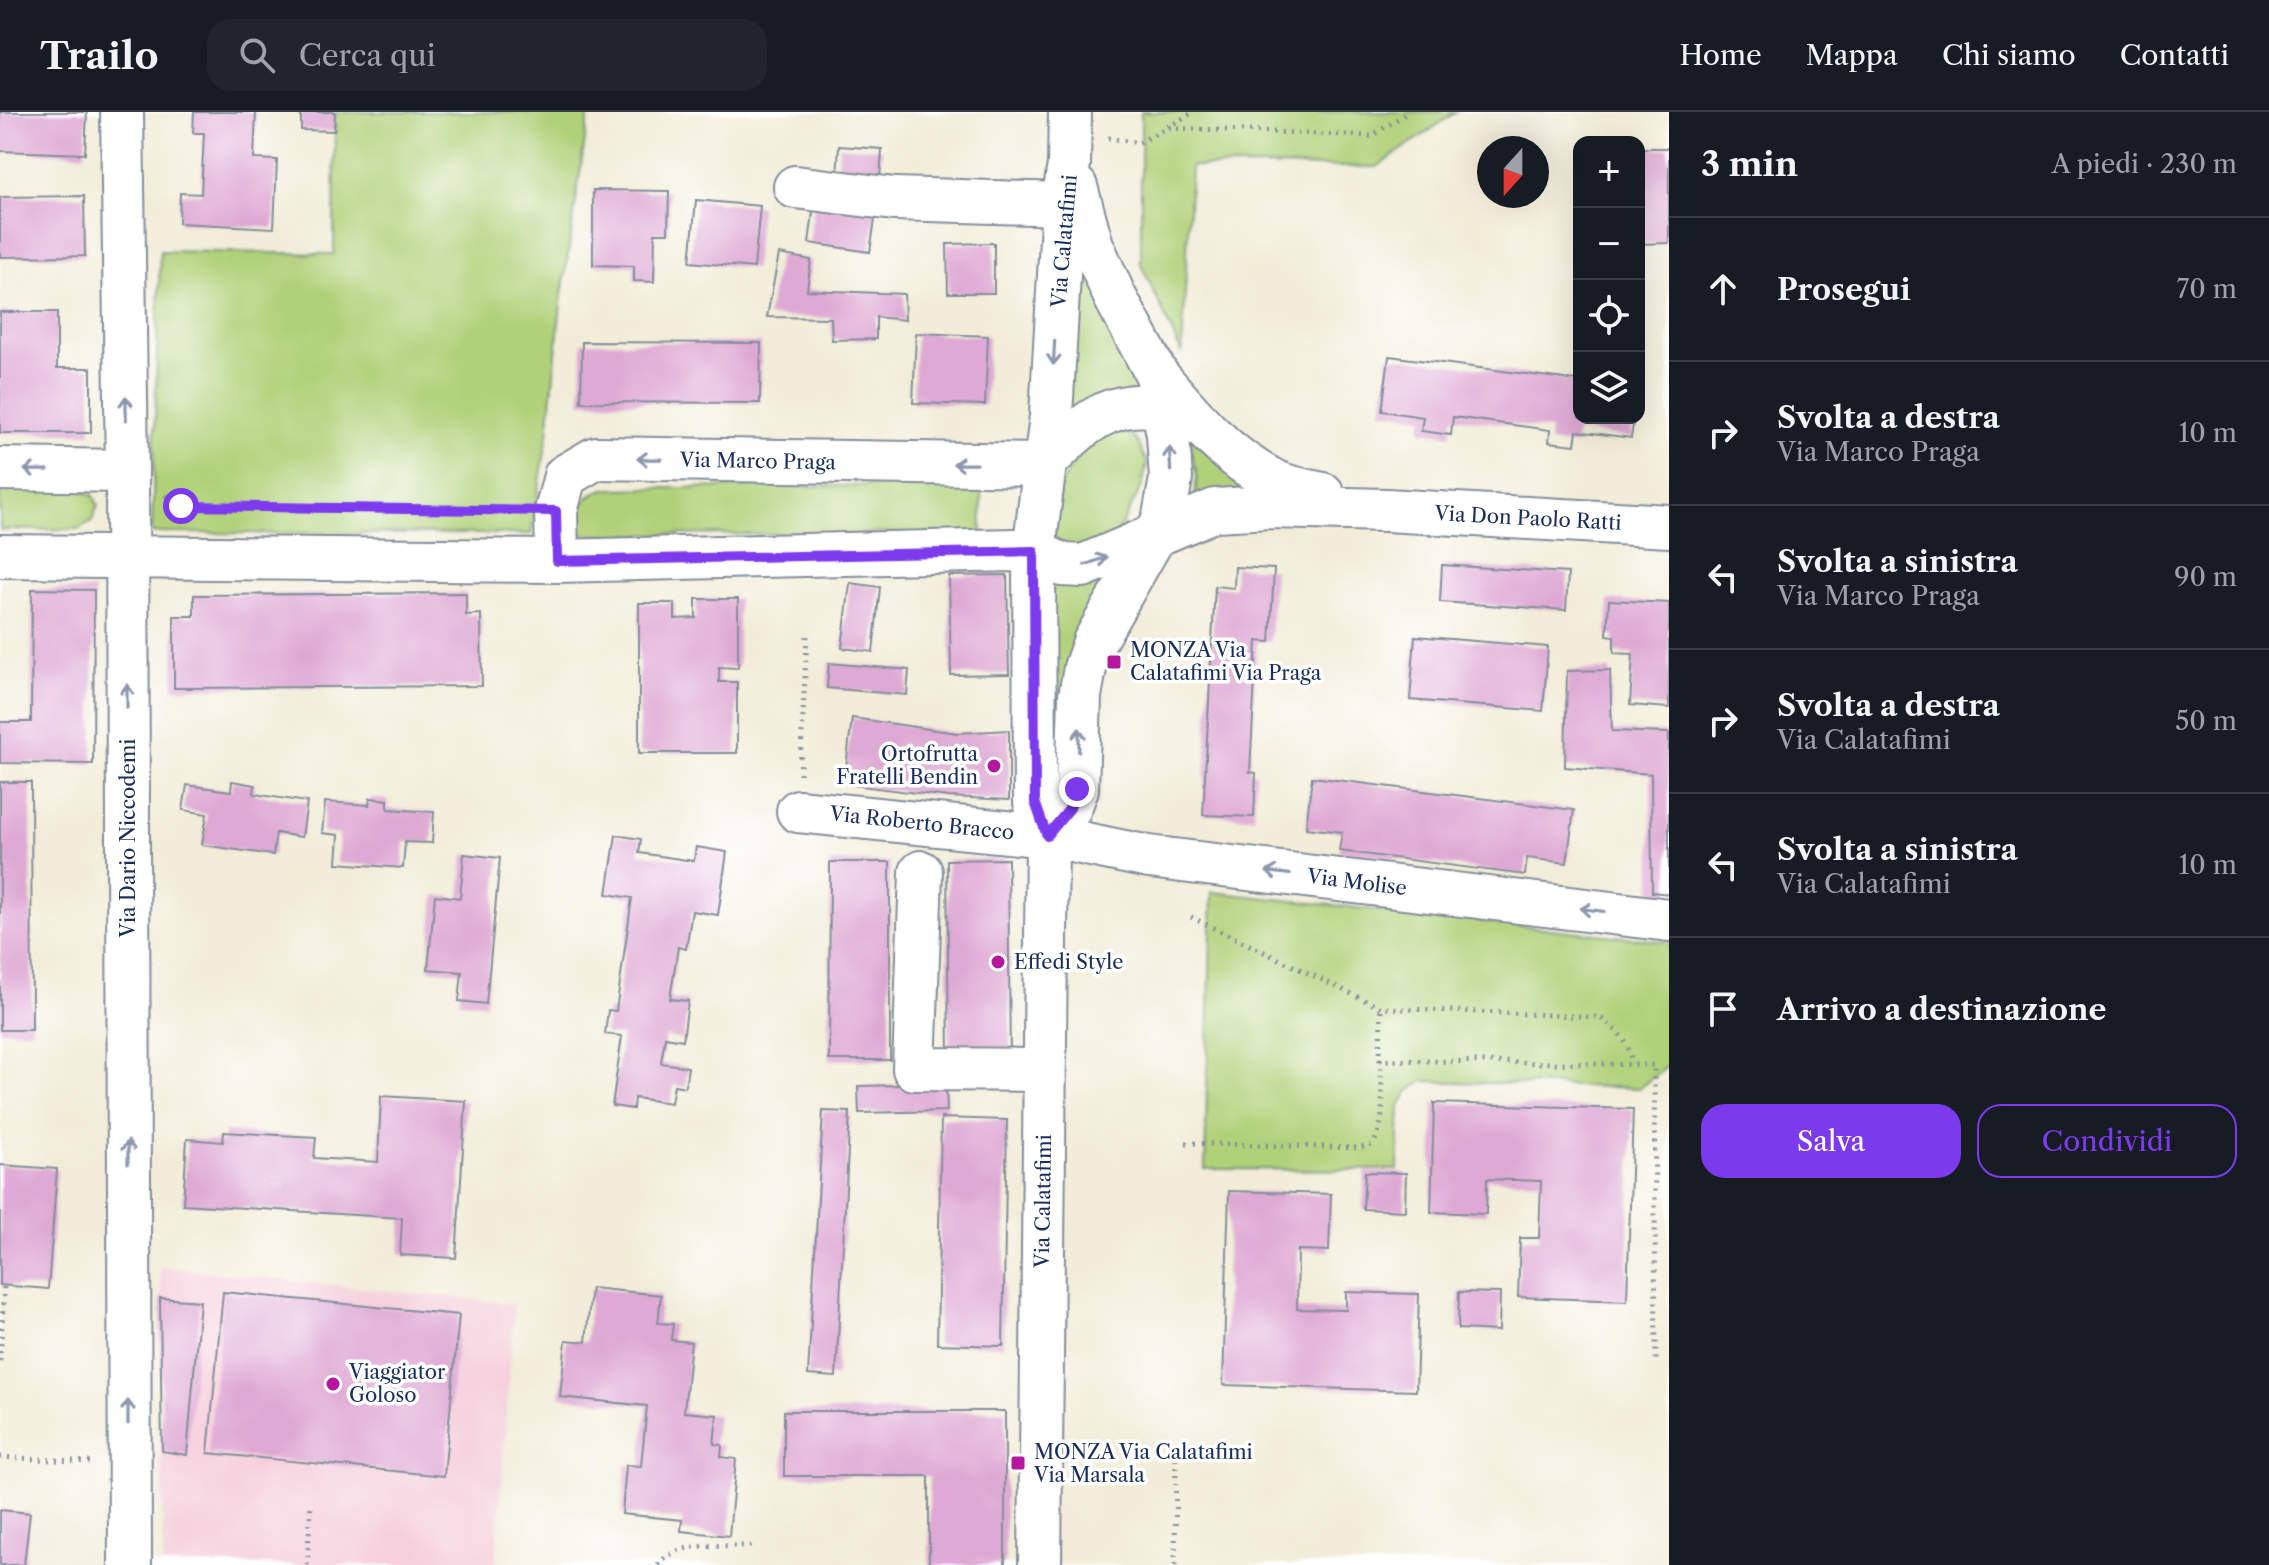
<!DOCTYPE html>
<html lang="it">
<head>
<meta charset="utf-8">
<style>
  :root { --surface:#171b24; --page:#20242c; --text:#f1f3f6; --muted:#9ea1a6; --line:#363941; --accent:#7c3aed }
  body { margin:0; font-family:"Libre Caslon Text",serif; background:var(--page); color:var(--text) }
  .controls { position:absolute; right:24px; top:24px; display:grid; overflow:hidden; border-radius:16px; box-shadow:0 8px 32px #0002 }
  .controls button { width:72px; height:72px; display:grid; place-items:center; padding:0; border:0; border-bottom:2px solid var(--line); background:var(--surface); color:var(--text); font:40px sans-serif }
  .compass { position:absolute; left:1477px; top:24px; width:72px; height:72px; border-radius:50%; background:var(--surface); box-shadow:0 8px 32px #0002; rotate:201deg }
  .stop { position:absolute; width:24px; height:24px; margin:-18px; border:6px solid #7c3aed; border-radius:50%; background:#fff }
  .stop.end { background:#7c3aed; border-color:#fff; box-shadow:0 2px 8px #0008 }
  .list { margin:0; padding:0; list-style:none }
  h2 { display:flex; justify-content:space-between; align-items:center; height:104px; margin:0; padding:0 32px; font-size:34px }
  h2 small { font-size:26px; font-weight:400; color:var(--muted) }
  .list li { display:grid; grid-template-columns:52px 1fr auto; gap:24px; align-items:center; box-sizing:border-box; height:144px; padding:0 32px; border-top:2px solid var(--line) }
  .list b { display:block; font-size:30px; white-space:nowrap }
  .list p { margin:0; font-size:26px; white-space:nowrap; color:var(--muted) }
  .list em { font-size:26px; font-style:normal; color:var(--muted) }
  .actions { display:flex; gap:16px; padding:24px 32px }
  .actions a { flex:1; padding:18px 0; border:2px solid var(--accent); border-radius:24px; text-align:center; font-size:28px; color:var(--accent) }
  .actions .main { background:var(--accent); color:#fff }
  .icon { flex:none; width:44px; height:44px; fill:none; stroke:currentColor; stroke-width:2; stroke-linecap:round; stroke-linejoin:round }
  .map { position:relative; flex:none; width:1669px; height:1453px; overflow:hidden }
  header { display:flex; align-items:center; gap:48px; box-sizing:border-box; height:112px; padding:0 40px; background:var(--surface); border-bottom:2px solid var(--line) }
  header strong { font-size:38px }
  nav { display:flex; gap:44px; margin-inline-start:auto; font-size:28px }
  .search { width:560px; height:72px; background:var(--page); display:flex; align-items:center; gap:20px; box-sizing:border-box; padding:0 28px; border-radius:24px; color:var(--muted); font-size:30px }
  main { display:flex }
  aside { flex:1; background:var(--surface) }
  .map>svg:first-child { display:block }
  .built { fill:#f5cfdb }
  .green { fill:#b1d179; stroke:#66806c; stroke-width:2 }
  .building { fill:#dea9d4 }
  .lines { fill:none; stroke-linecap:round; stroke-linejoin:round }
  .minor-casing { stroke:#868e9b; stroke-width:46 }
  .path { stroke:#868e9b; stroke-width:5; stroke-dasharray:2 6; stroke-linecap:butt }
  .minor { stroke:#fff; stroke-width:42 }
  .oneway { stroke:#8d97ae }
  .route { stroke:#7c3aed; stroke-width:10 }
  .poi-dot { fill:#b5179e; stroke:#fff; stroke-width:3 }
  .labels { text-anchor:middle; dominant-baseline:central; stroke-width:7; stroke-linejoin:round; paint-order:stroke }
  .street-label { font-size:20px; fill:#1b2f5e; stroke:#fff }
  .poi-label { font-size:20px; fill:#1b2f5e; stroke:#fff; text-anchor:start }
</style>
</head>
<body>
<header>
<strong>Trailo</strong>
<div class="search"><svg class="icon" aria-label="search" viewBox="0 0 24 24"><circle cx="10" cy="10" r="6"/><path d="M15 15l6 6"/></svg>Cerca qui</div>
<nav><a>Home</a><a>Mappa</a><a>Chi siamo</a><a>Contatti</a></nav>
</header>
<main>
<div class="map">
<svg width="1669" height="1453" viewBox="0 0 1669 1453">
  <rect width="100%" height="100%" fill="#fff"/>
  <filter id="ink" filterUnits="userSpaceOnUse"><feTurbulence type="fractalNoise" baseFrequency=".0125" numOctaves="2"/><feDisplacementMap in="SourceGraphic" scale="16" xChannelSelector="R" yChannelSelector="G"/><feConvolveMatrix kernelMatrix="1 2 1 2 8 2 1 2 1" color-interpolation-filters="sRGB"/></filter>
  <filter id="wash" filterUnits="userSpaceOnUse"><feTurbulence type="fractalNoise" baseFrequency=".006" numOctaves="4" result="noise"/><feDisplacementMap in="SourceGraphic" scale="32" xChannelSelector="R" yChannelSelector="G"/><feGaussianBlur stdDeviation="1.8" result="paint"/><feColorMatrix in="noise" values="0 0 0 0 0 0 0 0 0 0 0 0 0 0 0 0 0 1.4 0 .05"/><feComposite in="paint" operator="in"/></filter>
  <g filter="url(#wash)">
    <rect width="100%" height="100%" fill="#f1edd8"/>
    <polygon class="built" points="160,1155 514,1192 496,1453 163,1453"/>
    <g class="green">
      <polygon points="335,0 589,0 561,190 548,322 531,422 152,421 160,139 334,142"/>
      <polygon points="1141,0 1456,0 1377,55 1191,54 1182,242 1141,152"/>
      <polygon points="1077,134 1146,276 1068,305"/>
      <polygon points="1112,317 1130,321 1139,332 1147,352 1142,374 1117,422 1079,440 1054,426 1059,380 1064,367 1081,339"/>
      <polygon points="1188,325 1266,383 1194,392 1197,364"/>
      <path d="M 981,372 L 982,421 L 578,423 C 579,397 578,387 604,377 Z"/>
      <polygon points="77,376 93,383 98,393 92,409 78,417 0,418 0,377"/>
      <polygon points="1118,455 1068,657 1049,684 1051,469"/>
      <polygon points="1212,780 1669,830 1669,953 1639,976 1423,969 1408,980 1400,994 1398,1058 1205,1057"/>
    </g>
    <g id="blocks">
      <g class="building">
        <polygon points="0,0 87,0 85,42 0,39"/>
        <polygon points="194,0 256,0 254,47 277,48 274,116 179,111 180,81 201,82 204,21 193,21"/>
        <polygon points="301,0 335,0 334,19 301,18"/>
        <polygon points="839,34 882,37 880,68 837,65"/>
        <polygon points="1639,36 1669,36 1669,131 1639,132"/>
        <polygon points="593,78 669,79 668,121 655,121 654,170 634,169 634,154 593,153"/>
        <polygon points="84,84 85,144 0,145 0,85"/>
        <polygon points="815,85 877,94 870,140 809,131"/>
        <polygon points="696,88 760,94 754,156 690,150"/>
        <polygon points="994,131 994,181 948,181 947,132"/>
        <polygon points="779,142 811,148 807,178 904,182 905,208 876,205 876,227 832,228 831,206 767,205"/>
        <polygon points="0,200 57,200 57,256 91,256 91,321 0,321"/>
        <polygon points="916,221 988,224 985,293 913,291"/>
        <polygon points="582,230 761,231 760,291 581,290"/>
        <polygon points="1389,244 1579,269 1579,306 1634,306 1631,326 1577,319 1575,333 1549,330 1550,318 1453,305 1451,323 1421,319 1423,305 1382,299"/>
        <polygon points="1442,453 1568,461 1566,498 1440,490"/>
        <polygon points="1235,455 1274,457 1270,530 1257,529 1250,660 1256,661 1254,705 1203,703 1215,474 1234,476"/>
        <polygon points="1007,463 1009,562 951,563 949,464"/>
        <polygon points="850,471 880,475 873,540 842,536"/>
        <polygon points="32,477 94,478 93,652 0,651 0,610 31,610"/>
        <polygon points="466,481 466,503 481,502 482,574 174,576 174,504 194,504 194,483"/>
        <polygon points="696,487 738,487 738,556 719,555 719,570 737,570 737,641 639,641 639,491 675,491 675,507 696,506"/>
        <polygon points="1609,488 1669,491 1669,596 1630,593 1633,542 1614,541 1614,524 1607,523"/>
        <polygon points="1415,524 1548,535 1543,599 1410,588"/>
        <polygon points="829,551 909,558 907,583 827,576"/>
        <polygon points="1610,558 1612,619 1669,621 1669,782 1652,780 1651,662 1565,655 1567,559"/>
        <polygon points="852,606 957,621 1009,618 1009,688 949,685 844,672"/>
        <polygon points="1312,665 1574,698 1567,751 1527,746 1525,763 1339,739 1342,720 1306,716"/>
        <polygon points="232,669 255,673 254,682 307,690 302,725 276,721 273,743 202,733 207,702 183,698 187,673 231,679"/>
        <polygon points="0,670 31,670 32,918 0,918"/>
        <polygon points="370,686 388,688 388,697 434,700 432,731 405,730 403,756 337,751 339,723 322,721 325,690 369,693"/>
        <polygon points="616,723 641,727 639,741 694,749 696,735 727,740 718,803 692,799 686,837 678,835 670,887 688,889 683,928 665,925 661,951 688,955 685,975 674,973 671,991 634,986 633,997 612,994 622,924 605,922 608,898 616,899 632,786 607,782"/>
        <polygon points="464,742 500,746 486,892 459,889 462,860 428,857 435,783 460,786"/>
        <polygon points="1008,747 1010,947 949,948 947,748"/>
        <polygon points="830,750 890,750 890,948 829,948"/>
        <polygon points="946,972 947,999 859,1001 858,974"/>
        <polygon points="381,984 466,989 456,1146 400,1143 402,1106 183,1092 187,1027 223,1030 224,1020 316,1025 314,1046 378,1050"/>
        <polygon points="1434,991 1633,997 1627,1189 1518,1185 1520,1126 1539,1126 1541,1069 1487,1067 1486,1102 1431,1100"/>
        <polygon points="823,999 850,1000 836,1265 808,1263"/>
        <polygon points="941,1006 1007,1008 1003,1234 937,1232"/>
        <polygon points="0,1053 57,1057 48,1177 0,1173"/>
        <polygon points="1365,1060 1406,1061 1405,1099 1363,1097"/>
        <polygon points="1229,1079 1331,1082 1329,1139 1298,1138 1297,1197 1346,1198 1346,1180 1419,1182 1416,1279 1223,1273"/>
        <polygon points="591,1176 661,1183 658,1211 673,1212 671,1228 691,1230 684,1300 717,1303 714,1332 722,1333 721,1345 736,1347 729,1424 681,1419 682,1408 622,1402 626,1353 641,1354 647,1294 560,1285 566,1228 586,1230"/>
        <polygon points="223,1180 459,1203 444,1364 208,1341"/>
        <polygon points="1459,1180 1500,1181 1499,1219 1458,1217"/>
        <polygon points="160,1186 200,1189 187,1343 162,1339"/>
        <polygon points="784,1299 1005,1299 1005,1453 929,1453 929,1364 784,1364"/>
        <polygon points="0,1398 30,1401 24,1453 0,1453"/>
      </g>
    </g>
  </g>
  <g filter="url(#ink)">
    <use href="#blocks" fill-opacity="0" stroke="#868e9b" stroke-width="2"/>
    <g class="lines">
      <g class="minor-casing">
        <g id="minor">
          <polyline points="122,0 127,359 130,1453"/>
          <polyline points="795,75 895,87 1063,92"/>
          <path d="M 1157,263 C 1191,303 1226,345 1274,369 C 1288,376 1307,378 1323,382"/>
          <path d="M 1043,353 C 1088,305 1120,278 1188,303"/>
          <polyline points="0,357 127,359"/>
          <polyline points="0,444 557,449 1014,438 1034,439 1063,453 1083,454 1215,398 1270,395 1386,398 1669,414"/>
          <polyline points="557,449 556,399 565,364 596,346 1043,353"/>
          <polyline points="798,699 1047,724 1149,745 1669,808"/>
          <polyline points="1047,724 1070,696 1077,677 1080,584 1085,556 1094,530 1163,409 1171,367 1168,323 1157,263 1115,185 1092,133 1076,75"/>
          <polyline points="921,760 914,957 1044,958"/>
          <polyline points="1040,1453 1047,724 1035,690 1034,439 1051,304 1063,92 1069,52 1070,0"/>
        </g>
      </g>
      <g class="path">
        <polyline points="1169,16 1372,24 1408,0"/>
        <polyline points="1108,26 1139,31 1194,0"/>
        <polyline points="165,383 181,394"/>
        <polyline points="181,410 181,394 519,398"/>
        <polyline points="800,662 807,523"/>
        <path d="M 1191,805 L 1381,896 L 1599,905 C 1616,917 1631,929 1631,952"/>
        <polyline points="1380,948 1381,896"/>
        <path d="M 1186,1031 L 1359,1036 L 1372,1033 C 1388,1011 1381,974 1380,948 L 1654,953 L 1656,1250"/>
        <polyline points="0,1249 4,1173"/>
        <polyline points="0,1345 91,1350"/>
        <polyline points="307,1453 311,1392"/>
        <path d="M 658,1453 C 679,1427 721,1435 751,1434"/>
        <polyline points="1175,1453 1176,1332"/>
      </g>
      <use href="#minor" class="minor"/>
    </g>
    <defs><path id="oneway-shaft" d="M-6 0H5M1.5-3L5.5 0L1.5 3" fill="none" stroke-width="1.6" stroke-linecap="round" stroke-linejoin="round" transform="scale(2)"/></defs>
    <g class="oneway">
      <use href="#oneway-shaft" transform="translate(1054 241) rotate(93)"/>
      <use href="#oneway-shaft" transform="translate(126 296) rotate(-91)"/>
      <use href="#oneway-shaft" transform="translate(649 347) rotate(-179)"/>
      <use href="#oneway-shaft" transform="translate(1170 347) rotate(-93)"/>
      <use href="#oneway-shaft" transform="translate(965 352) rotate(-179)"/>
      <use href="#oneway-shaft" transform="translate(36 358) rotate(-179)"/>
      <use href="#oneway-shaft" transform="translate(1096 449) rotate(-20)"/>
      <use href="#oneway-shaft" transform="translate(127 584) rotate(-90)"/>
      <use href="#oneway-shaft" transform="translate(1079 628) rotate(-89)"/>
      <use href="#oneway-shaft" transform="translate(1278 761) rotate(-173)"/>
      <use href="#oneway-shaft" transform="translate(1592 798) rotate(-173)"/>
      <use href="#oneway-shaft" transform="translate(128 1040) rotate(-90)"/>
      <use href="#oneway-shaft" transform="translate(128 1300) rotate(-90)"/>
    </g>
  </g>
  <g class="lines" filter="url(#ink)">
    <polyline class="route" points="181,394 556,399 557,449 1034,439 1035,690 1047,724 1070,696 1077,677"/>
  </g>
  <g class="poi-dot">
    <rect x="1106" y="542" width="16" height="16" rx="4"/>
    <circle cx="994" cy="654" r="8"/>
    <circle cx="998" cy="850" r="8"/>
    <circle cx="333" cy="1272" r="8"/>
    <rect x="1010" y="1343" width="16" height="16" rx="4"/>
  </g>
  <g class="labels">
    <g class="street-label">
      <text transform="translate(1064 129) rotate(-85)">Via Calatafimi</text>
      <text transform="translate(758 349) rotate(1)">Via Marco Praga</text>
      <text transform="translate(1528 406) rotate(3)">Via Don Paolo Ratti</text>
      <text transform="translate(922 711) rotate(6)">Via Roberto Bracco</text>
      <text transform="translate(128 726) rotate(-90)">Via Dario Niccodemi</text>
      <text transform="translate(1357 770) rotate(7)">Via Molise</text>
      <text transform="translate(1043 1089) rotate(-89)">Via Calatafimi</text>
    </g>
    <g class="poi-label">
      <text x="1130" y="538">MONZA Via<tspan x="1130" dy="23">Calatafimi Via Praga</tspan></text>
      <text x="978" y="642" text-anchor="end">Ortofrutta<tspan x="978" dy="23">Fratelli Bendin</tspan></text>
      <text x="1014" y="850">Effedi Style</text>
      <text x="349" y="1260">Viaggiator<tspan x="349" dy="23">Goloso</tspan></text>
      <text x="1034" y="1340">MONZA Via Calatafimi<tspan x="1034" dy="23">Via Marsala</tspan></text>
    </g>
  </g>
</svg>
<div class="controls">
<button>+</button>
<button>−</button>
<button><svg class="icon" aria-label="locate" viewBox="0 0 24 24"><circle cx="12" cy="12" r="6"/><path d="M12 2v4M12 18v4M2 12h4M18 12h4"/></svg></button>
<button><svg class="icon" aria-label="layers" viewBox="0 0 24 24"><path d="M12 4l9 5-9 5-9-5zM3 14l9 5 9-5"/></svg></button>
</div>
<svg class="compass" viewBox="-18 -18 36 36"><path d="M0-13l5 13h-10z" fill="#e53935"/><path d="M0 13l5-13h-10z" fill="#9ea1a6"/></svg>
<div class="stop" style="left:181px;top:394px"></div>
<div class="stop end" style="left:1077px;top:677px"></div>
</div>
<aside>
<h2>3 min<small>A piedi · 230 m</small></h2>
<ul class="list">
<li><svg class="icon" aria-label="ahead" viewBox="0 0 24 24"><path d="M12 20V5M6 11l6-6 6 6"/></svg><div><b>Prosegui</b></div><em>70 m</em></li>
<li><svg class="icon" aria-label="right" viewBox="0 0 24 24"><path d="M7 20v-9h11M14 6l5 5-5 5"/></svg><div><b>Svolta a destra</b><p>Via Marco Praga</p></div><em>10 m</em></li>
<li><svg class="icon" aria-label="left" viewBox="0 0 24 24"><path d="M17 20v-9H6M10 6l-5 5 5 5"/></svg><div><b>Svolta a sinistra</b><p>Via Marco Praga</p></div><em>90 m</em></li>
<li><svg class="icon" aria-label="right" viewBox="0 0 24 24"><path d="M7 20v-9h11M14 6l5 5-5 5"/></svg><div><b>Svolta a destra</b><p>Via Calatafimi</p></div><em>50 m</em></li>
<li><svg class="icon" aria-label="left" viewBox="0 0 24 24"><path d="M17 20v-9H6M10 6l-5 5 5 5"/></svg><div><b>Svolta a sinistra</b><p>Via Calatafimi</p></div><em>10 m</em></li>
<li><svg class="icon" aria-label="arrive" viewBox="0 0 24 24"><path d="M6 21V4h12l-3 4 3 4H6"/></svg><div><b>Arrivo a destinazione</b></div></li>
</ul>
<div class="actions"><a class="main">Salva</a><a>Condividi</a></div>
</aside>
</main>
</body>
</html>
